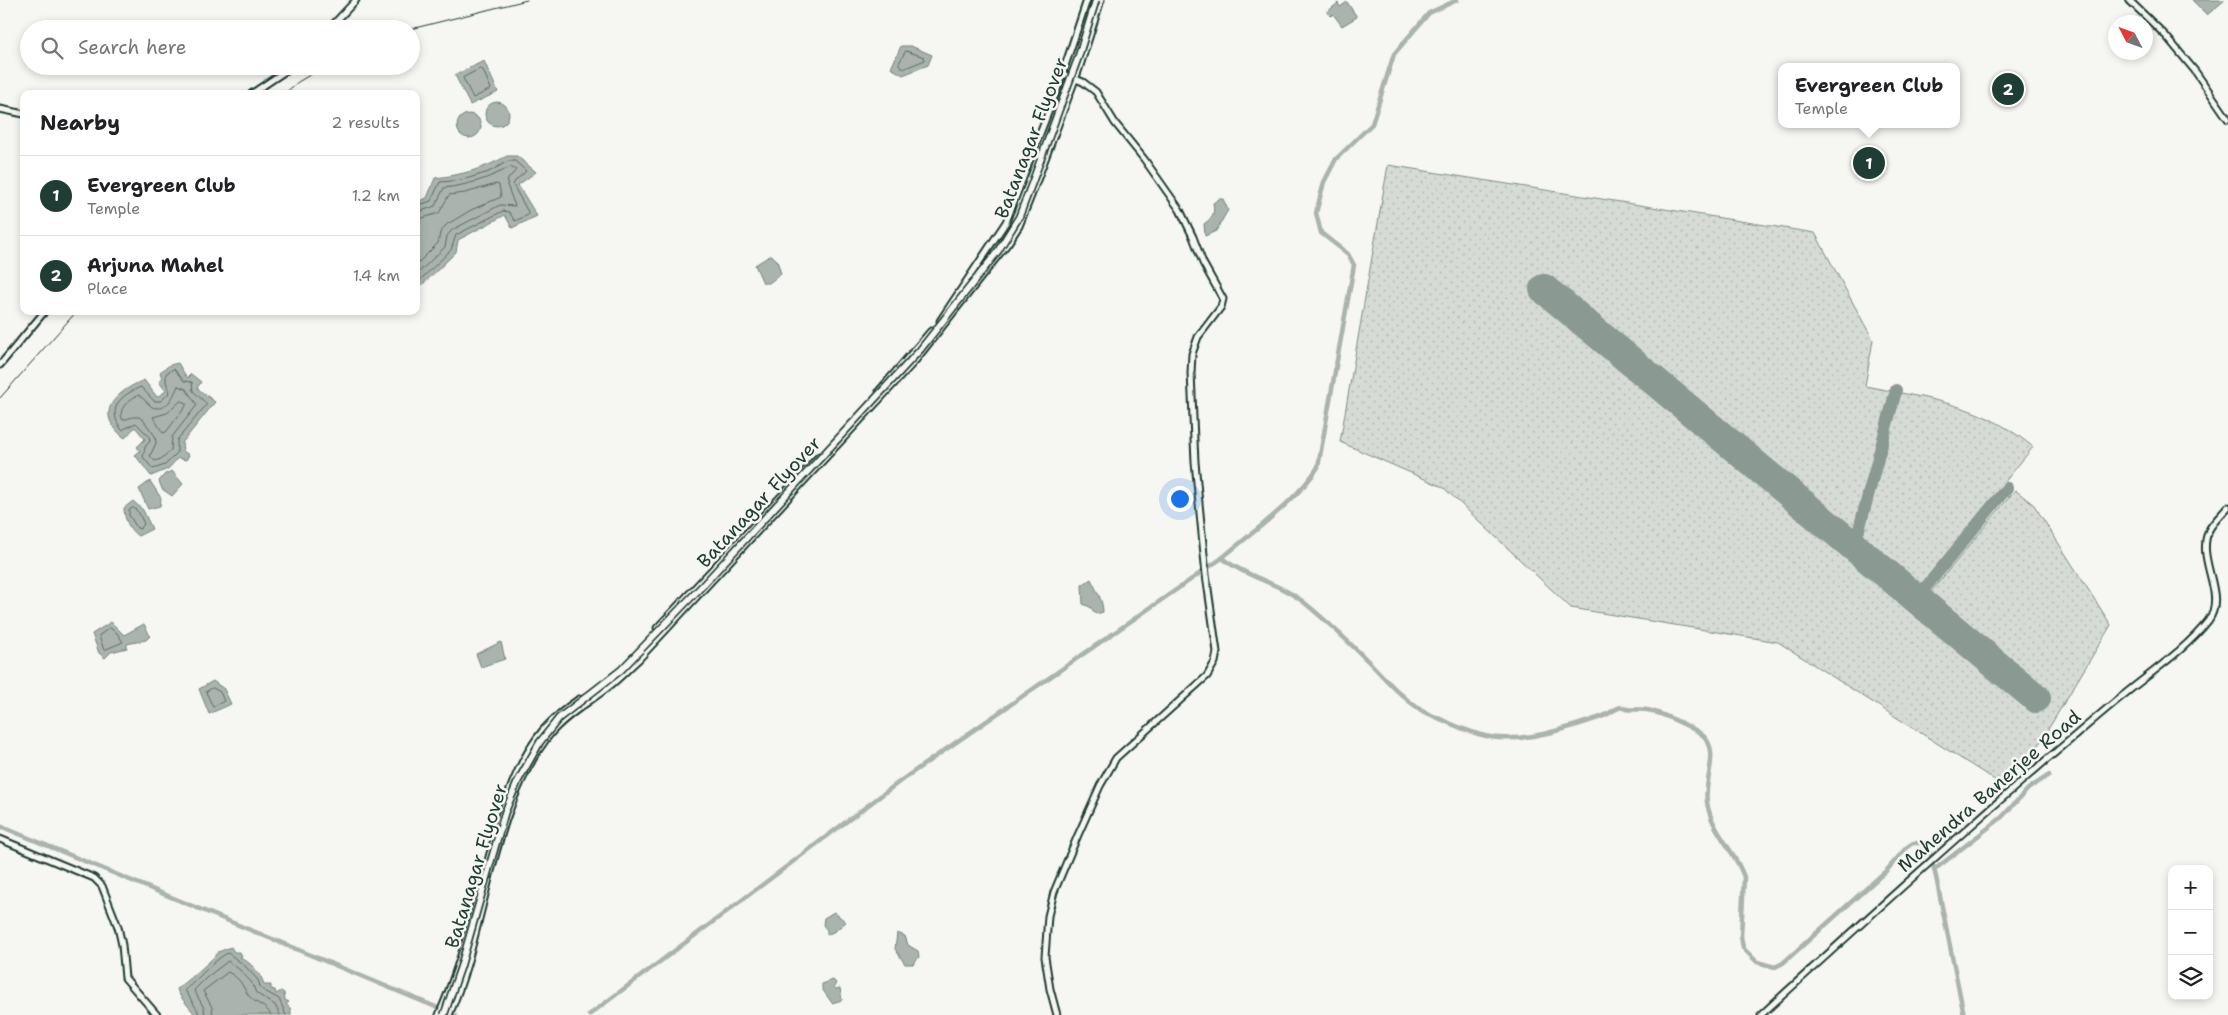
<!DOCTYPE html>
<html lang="en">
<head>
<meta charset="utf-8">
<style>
  :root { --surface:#fff; --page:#f2f2f2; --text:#202124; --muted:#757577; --line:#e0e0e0; --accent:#1f3d34 }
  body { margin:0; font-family:"Shantell Sans",sans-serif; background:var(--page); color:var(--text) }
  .controls { position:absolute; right:15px; bottom:15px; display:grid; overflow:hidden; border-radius:10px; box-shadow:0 2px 8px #0003 }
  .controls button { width:45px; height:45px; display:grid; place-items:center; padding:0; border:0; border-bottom:1px solid var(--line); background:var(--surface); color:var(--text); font:25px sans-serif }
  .compass { position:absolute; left:2108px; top:15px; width:45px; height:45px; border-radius:50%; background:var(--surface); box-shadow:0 2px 8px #0003; rotate:311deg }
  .you { position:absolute; left:1179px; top:498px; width:18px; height:18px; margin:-12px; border:4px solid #fff; border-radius:50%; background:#1a73e8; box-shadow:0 0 0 8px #1a73e833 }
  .badge { display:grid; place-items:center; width:32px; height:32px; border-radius:50%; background:var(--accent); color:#fff; font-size:16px; font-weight:700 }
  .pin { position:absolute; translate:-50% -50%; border:2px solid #fff; box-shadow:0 1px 5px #0006 }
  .popup { position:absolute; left:1778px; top:63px; width:182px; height:65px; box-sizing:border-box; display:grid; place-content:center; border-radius:10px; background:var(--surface); filter:drop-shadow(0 1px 4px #0005); font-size:16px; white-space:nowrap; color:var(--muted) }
  .popup b { font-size:19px; color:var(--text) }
  .popup::after { content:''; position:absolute; left:50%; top:100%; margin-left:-10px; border:10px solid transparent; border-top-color:var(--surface) }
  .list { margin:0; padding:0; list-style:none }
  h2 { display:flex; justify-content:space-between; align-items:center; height:65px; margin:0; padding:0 20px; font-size:21px }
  h2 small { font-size:16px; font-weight:400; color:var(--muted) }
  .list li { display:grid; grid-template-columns:32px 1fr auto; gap:15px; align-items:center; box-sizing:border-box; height:80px; padding:0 20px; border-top:1px solid var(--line) }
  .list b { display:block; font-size:19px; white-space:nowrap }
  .list p { margin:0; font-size:16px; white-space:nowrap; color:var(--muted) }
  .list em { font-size:16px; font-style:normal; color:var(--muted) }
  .icon { flex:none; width:28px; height:28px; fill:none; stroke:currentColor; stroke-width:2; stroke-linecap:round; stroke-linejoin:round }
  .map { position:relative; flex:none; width:2228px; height:1015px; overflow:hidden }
  .search { position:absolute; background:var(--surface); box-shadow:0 2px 8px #0003; left:20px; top:20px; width:400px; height:55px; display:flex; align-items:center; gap:12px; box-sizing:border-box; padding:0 18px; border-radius:28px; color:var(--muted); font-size:19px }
  .panel { position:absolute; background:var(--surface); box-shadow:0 2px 8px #0003; left:20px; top:90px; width:400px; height:225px; border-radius:10px }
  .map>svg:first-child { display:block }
  .grass { fill:url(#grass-dots); stroke:#7a8c85 }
  .water { fill:#aab3ae; stroke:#72847d }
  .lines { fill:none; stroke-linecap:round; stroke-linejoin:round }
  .shore { stroke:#576c65; stroke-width:1 }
  .canal { stroke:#aab3ae; stroke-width:4.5 }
  .taxiway { stroke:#8a9a93; stroke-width:12 }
  .runway { stroke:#8a9a93; stroke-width:30 }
  .tertiary-casing { stroke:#1f3d34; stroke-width:9 }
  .tertiary { stroke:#f6f6f2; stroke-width:5 }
  .rail { stroke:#1f3d34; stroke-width:1 }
  .secondary-bridge-casing { stroke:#1f3d34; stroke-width:9; stroke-linecap:butt }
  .secondary-bridge { stroke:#f6f6f2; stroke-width:5.5 }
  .labels { text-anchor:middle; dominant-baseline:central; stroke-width:5; stroke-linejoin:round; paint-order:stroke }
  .street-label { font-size:19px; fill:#1f3d34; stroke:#f6f6f2 }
</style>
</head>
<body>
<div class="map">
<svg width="2228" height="1015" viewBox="0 0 2228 1015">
  <defs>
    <pattern id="grass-dots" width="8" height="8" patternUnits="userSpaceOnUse" patternTransform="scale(1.25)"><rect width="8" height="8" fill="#d6dbd6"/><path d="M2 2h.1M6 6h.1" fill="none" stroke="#b7bdb8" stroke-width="1.8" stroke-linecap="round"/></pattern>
  </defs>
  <rect width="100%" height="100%" fill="#f6f6f2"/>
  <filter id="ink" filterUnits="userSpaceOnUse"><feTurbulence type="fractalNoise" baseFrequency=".02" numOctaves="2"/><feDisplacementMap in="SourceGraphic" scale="10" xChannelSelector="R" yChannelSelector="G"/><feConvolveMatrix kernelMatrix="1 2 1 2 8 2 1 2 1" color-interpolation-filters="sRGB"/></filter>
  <g filter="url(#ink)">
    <g class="grass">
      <polygon points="1388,165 1815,233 1873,340 1865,386 1891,391 1853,531 1550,282 1538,297 2032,703 2044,689 1929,594 2015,490 2034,505 2111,625 2032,756 2001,784 1778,642 1571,608 1443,487 1340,442"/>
      <path d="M 1901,393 C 1953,403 1992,413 2033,447 L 1920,587 L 1862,539 Z"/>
    </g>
    <g class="water">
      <polygon points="2192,0 2225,0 2207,15"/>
      <polygon points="1347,2 1357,17 1342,26 1333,14 1331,16 1327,12 1338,3 1340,7"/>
      <polygon points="901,46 911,46 932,55 928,65 903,75 891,68"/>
      <polygon points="484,61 498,92 470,105 455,75"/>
      <circle cx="497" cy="114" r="12"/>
      <circle cx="469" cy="126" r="12"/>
      <path d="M 507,156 L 517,156 L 536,172 L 518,185 L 537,216 L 512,228 L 505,215 L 458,240 L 456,252 L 416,291 L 416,202 L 427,198 L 435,178 C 462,175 483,169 507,156 Z"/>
      <path d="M 1219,199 L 1223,199 L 1228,210 L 1216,231 L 1205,236 L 1204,224 C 1213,217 1215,214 1213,203 Z"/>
      <polygon points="771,255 777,260 781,274 769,283 763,283 755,265"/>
      <path d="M 178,363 L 187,378 L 191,374 L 201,382 L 197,388 L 215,402 L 182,443 L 183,451 L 189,455 L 186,460 L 178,458 L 168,469 L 151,476 L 135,455 L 140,451 L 137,447 L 145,439 L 135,427 L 125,438 C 120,435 117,431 113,426 C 98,404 127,387 144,380 L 157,397 L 166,391 L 159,382 L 162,378 L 160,372 L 170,365 Z"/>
      <polygon points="172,471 183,484 172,496 162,489 159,481 165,474"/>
      <polygon points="150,481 161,498 160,506 148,509 139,489"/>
      <path d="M 133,501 L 143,510 L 152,529 L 138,536 C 129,530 124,518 124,508 Z"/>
      <path d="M 1091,579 C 1096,590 1103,600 1103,612 L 1096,614 L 1090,607 L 1083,604 L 1082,585 Z"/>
      <polygon points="111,622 124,635 144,624 150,636 146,640 127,644 127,648 111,652 105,658 99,653 92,634"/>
      <polygon points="501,642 505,659 481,667 476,654"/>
      <polygon points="213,681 224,689 231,704 209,714 199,689"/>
      <polygon points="834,912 846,922 835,931 827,935 827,930 823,925 824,918"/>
      <polygon points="897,933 905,936 908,945 918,951 919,957 913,964 905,964 895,949"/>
      <path d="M 231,947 L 234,952 L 240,952 L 242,956 L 240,957 C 250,962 262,974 264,985 L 271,985 L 271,989 L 275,990 L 276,994 L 281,991 L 284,993 L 285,1000 L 289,1002 L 286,1004 L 291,1009 L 291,1015 L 195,1015 C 190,1007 178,996 177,989 C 183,985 216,957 218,952 Z"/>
      <polygon points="833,980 836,983 834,987 836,989 840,988 842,1000 832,1003 822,989 822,984"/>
    </g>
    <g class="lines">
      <g class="shore">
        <polygon points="906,51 924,57 925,60 903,69 899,64"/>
        <polygon points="480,69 483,70 491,89 473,98 463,78"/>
        <polyline points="416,206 431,201 440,182 462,180 489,172 508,161 515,161 526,171 515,181 513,185 528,212 528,215 515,221 509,212 503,211 456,235 451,250 416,284"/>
        <path d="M 416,213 L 435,206 L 444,188 C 468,185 488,179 510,167 L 516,170 L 508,179 L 507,185 L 515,206 L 500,205 L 452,230 L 447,236 L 445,247 L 416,275"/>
        <polyline points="416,220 439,213 449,195 465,193 496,184 499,185 501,197 471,210 446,225 440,233 438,243 416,265"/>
        <path d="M 174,369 L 184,381 L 192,382 L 193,391 L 207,404 L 177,440 L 177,453 L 165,465 L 153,469 L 143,457 L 145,447 L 150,441 L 149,436 L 136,423 L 122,430 C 106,409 120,395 141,387 L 154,401 L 161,401 L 170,392 L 166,382 L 166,374 Z"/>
        <path d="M 178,386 L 186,389 L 197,405 L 172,437 L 171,450 L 161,459 L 155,461 L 150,456 L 156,443 L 155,436 L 144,421 L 139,417 L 133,417 L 123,420 C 116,410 130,398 139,395 L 152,407 C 167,412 173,397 178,386 Z"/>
        <polygon points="181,401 186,403 186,406 166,432 163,433 153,417 167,413"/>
        <polygon points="134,508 139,513 144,524 140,529 137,528 129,515 129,510"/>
        <polygon points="110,628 117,633 123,642 104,650 99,636"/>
        <polygon points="213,688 220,692 224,701 213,707 206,692"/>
        <path d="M 199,1015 L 198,1011 L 185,990 C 195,982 217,957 228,953 L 244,965 L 258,980 L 261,989 L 279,999 L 286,1015"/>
        <polyline points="205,1015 204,1008 194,990 206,978 228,961 240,970 252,983 256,993 275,1005 280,1015"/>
        <path d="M 213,1015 L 212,1007 L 203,991 L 228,972 C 245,981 242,990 252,999 C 259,1005 267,1007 271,1015"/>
      </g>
      <g class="canal">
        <path d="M 1222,558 C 1247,578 1281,583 1306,604 C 1329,623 1352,645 1374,667 C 1389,683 1403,698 1422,711 C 1444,720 1467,733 1491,737 C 1523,743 1569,728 1601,717 C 1608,715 1614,709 1621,707 C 1630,712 1638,708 1647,710 C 1657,711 1691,727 1700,733 C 1723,749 1703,779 1707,802 C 1711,831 1735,850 1744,877 L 1741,936 L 1743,948 L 1757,962 L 1775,967 L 1783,963 L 1887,870 L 1907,847 L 1913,843 L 1921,843 L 1930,852 L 1936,877 L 1964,1015"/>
        <polyline points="0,826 455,1015"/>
        <polyline points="1934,870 2001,818 2028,789 2049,775"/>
        <path d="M 589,1015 L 903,779 L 1222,558 C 1251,533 1298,500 1318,467 L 1354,265 L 1348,254 L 1321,233 L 1316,213 L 1324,182 L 1336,159 L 1372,124 L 1394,54 L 1429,13 L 1457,0"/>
      </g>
      <g class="taxiway">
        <polyline points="1858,533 1857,544 1861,553"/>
        <polyline points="1845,540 1858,533 1896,390"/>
        <polyline points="1916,599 2007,488"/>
      </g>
      <polyline class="runway" points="1544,289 2036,698"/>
      <g class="tertiary-casing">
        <g id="tertiary">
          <polyline points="2129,0 2166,36 2195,71 2228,119"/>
          <polyline points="329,29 356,0"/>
          <polyline points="251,94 293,66"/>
          <polyline points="0,109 24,114"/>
          <polyline points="940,321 1006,222 1058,87 1087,0"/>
          <polyline points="0,365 45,311"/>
          <polyline points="879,391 931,331"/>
          <polyline points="657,628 819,456"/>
          <polyline points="0,839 94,878 102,886 118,927 122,945 125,978 157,1015"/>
          <path d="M 439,1015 C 463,960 476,901 493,843 C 504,804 517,761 544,729 C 555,717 566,708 579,699"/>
          <path d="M 449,1015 C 487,928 490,808 551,733 C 566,715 588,703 607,688 C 618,680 628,669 638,660 L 915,361 L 1008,243 L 1019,226 L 1031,196 L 1079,69 L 1101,0"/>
          <polyline points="1057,1015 1050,989 1045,957 1048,916 1054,892 1078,835 1100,786 1116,758 1207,676 1215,662 1217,652 1206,575 1195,462 1191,373 1192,354 1198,337 1221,307 1223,299 1203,263 1193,237 1180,210 1144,159 1115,123 1096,92 1083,82 1063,74"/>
          <path d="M 1761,1015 C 1855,929 1949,844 2045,761 C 2072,739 2098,715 2126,693 C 2154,670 2185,650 2208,621 C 2228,594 2195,560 2209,530 C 2213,522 2222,514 2228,507"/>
        </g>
      </g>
      <use href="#tertiary" class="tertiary"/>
      <g class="rail">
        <polyline points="411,29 527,0"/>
        <polyline points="284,94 298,82 325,66"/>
        <polyline points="0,398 77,311"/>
      </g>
      <g class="secondary-bridge-casing">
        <polyline id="secondary-bridge" points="444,1015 461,966 505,812 518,781 540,742 559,718 621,670 703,585 920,350 998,251 1019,217 1032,183 1078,58 1096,0"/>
      </g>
      <use href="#secondary-bridge" class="secondary-bridge"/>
    </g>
  </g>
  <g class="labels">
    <g class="street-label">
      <text transform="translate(1031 138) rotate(-69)">Batanagar Flyover</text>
      <text transform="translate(759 502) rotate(-47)">Batanagar Flyover</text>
      <text transform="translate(1989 791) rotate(-41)">Mahendra Banerjee Road</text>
      <text transform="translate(476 866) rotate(-73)">Batanagar Flyover</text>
    </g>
  </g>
</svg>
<div class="controls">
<button>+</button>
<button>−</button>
<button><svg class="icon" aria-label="layers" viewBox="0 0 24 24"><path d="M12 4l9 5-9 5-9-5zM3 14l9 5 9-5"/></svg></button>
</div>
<svg class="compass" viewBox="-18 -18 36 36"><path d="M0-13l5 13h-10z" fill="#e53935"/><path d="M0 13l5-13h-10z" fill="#757577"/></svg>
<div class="you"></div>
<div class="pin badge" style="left:1869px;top:163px">1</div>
<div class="popup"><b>Evergreen Club</b>Temple</div>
<div class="pin badge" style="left:2008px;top:89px">2</div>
<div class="search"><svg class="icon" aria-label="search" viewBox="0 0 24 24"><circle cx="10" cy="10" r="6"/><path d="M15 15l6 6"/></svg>Search here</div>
<section class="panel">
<h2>Nearby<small>2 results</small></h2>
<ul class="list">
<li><span class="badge">1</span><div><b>Evergreen Club</b><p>Temple</p></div><em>1.2 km</em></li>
<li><span class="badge">2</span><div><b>Arjuna Mahel</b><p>Place</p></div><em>1.4 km</em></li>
</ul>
</section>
</div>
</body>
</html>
